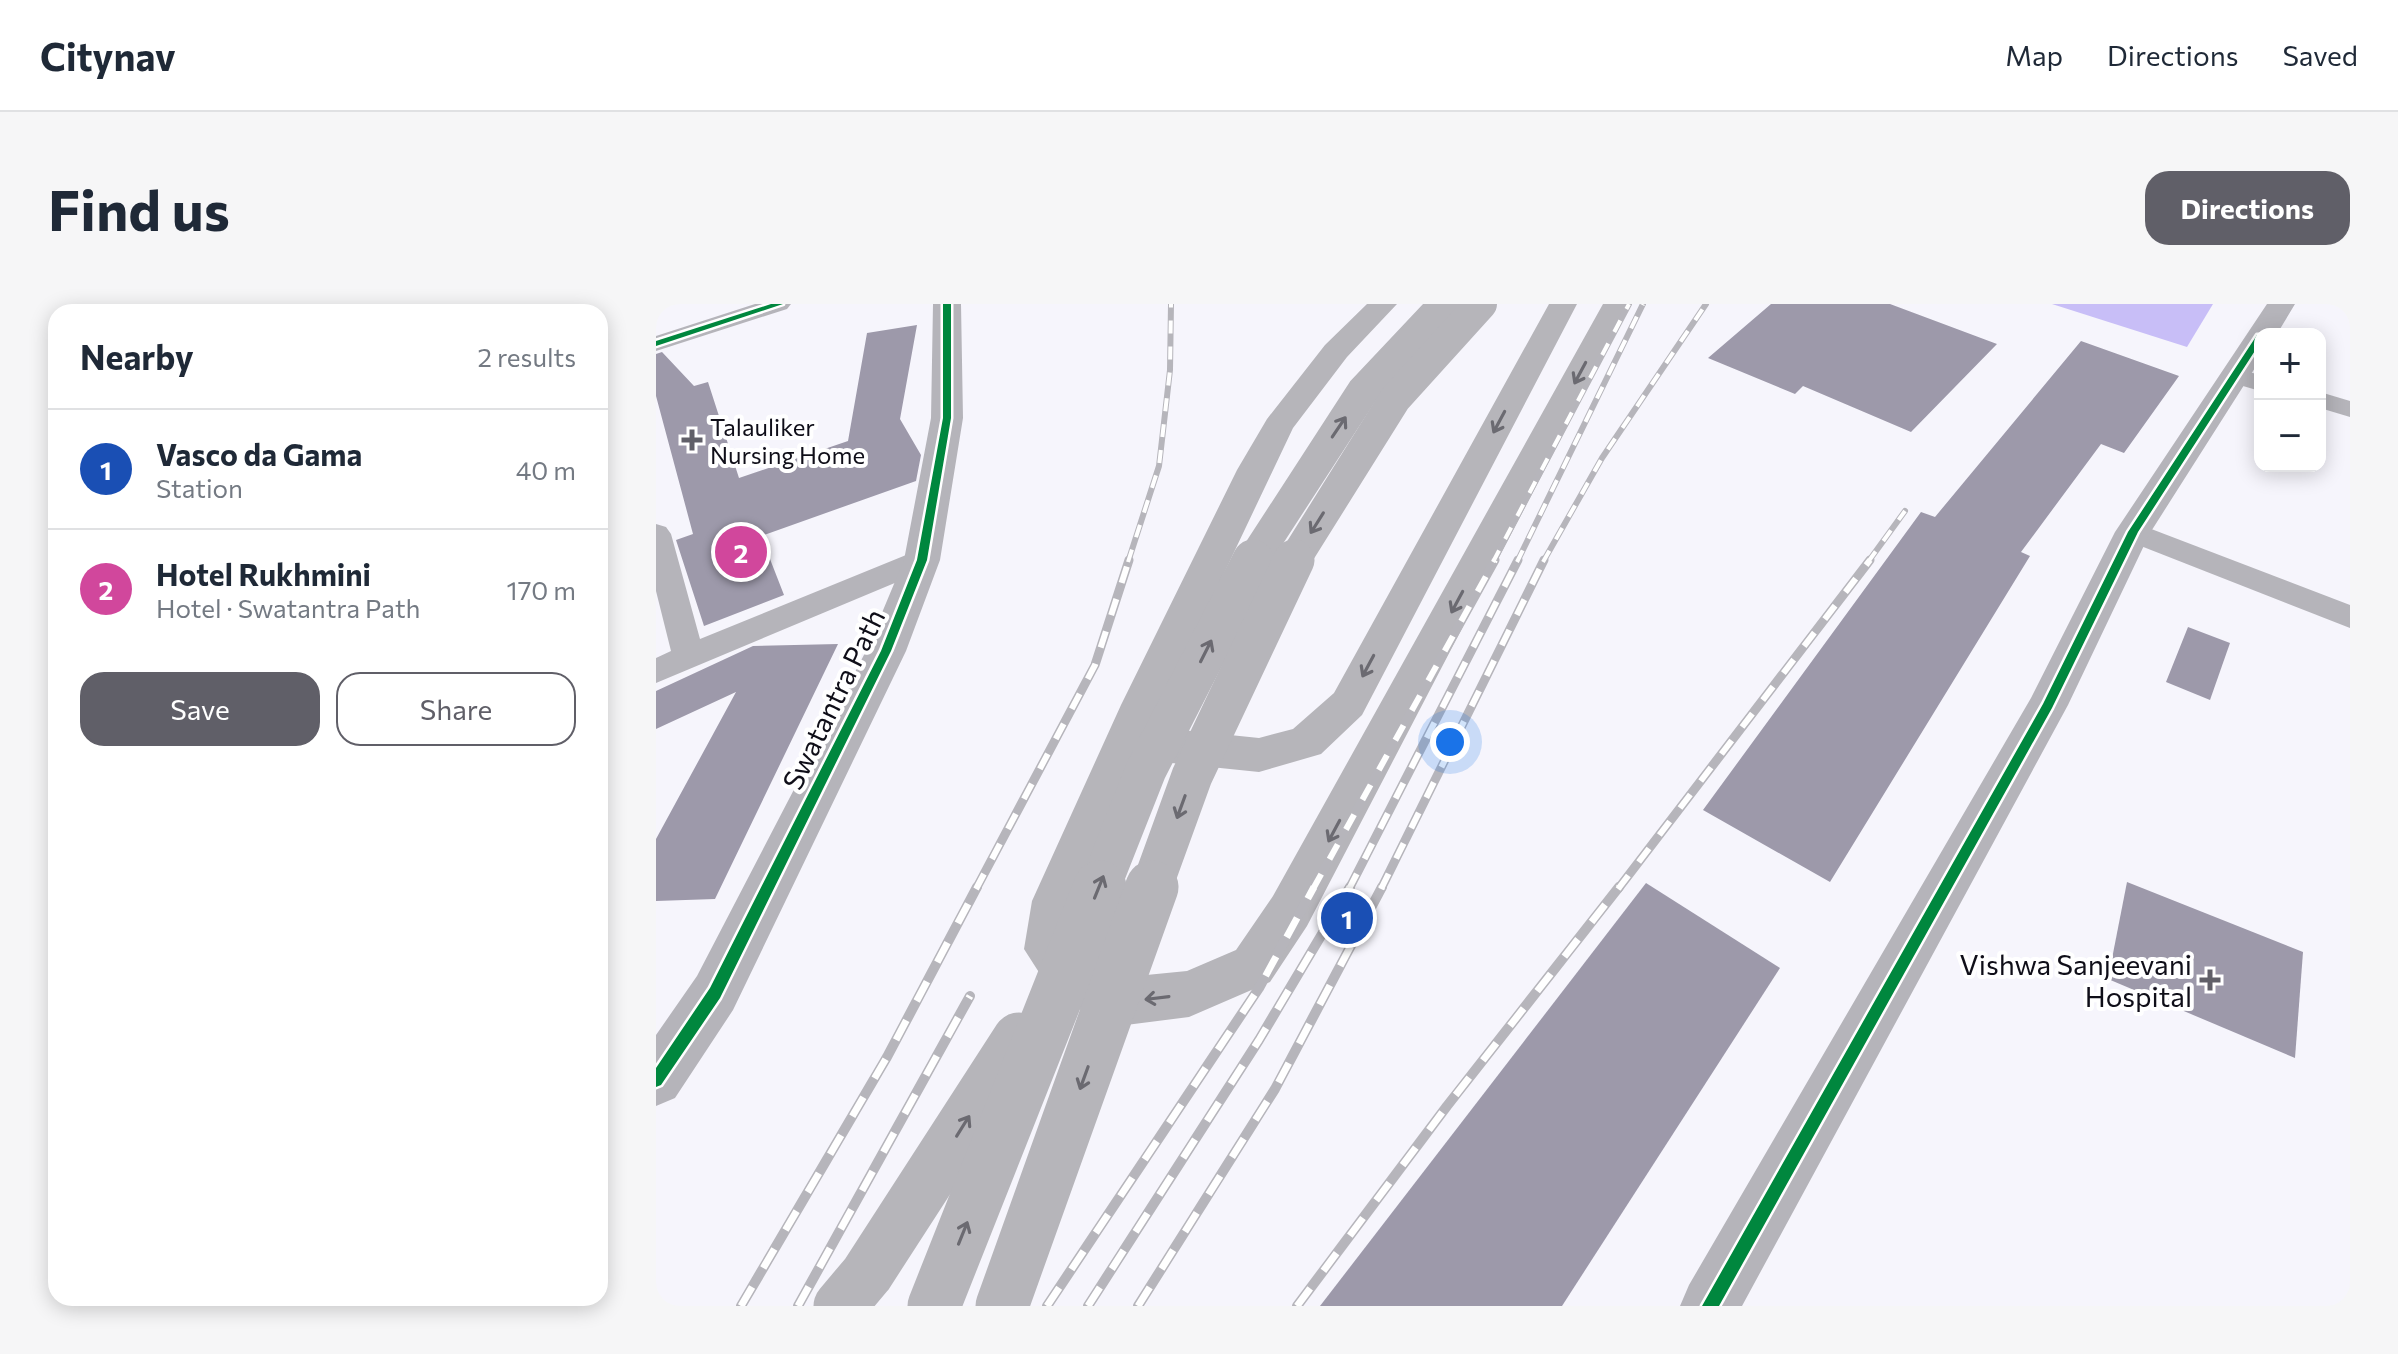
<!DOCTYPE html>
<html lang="en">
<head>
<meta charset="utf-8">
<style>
  :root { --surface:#fff; --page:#f6f6f7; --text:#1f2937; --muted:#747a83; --line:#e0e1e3; --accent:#605f68 }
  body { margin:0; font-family:Commissioner,sans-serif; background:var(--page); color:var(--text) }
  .controls { position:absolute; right:24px; top:24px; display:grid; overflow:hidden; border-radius:16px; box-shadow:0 4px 20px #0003 }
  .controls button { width:72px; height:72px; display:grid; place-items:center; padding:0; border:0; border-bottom:2px solid var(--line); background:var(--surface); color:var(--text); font:40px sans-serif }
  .you { position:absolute; left:794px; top:438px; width:28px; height:28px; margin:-20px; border:6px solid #fff; border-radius:50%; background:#1a73e8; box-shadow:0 0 0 12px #1a73e833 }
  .badge { display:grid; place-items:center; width:52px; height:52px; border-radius:50%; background:var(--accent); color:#fff; font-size:26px; font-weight:700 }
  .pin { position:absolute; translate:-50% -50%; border:4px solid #fff; box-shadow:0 2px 8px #0006 }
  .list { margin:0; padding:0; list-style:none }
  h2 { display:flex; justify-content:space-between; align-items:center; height:104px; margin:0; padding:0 32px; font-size:34px }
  h2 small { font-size:26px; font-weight:400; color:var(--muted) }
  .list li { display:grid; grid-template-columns:52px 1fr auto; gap:24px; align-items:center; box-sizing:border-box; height:120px; padding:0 32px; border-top:2px solid var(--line) }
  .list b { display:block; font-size:30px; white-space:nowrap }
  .list p { margin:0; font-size:26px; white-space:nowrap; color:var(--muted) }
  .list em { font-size:26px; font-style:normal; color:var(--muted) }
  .actions { display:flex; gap:16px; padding:24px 32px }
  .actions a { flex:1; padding:18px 0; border:2px solid var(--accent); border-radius:24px; text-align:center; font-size:28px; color:var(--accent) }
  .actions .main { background:var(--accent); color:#fff }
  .map { position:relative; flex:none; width:1694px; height:1002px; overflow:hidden; border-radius:24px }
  header { display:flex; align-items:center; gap:48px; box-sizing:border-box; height:112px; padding:0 40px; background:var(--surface); border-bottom:2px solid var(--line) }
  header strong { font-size:38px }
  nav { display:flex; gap:44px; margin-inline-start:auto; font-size:28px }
  .intro { display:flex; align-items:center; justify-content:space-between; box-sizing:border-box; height:192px; padding:0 48px }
  h1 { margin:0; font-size:56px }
  .button { padding:20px 36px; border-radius:24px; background:var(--accent); color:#fff; font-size:28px; font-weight:700 }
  main { display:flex; gap:48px; padding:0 48px }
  aside { flex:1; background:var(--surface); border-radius:24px; box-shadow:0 4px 20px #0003 }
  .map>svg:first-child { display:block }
  .water { fill:#c8bef7 }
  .building { fill:#9d99aa }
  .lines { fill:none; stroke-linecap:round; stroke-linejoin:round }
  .minor { fill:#b5b4ba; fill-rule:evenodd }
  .tertiary { fill:#b5b4ba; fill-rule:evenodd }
  .trunk { fill:#b6b5ba; fill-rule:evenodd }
  .rail-far2-casing { stroke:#b6b5bb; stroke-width:6 }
  .rail-far1-casing { stroke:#b6b5bb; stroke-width:9 }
  .rail-casing { stroke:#b6b5bb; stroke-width:10 }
  .rail-far2 { stroke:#fff; stroke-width:4; stroke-dasharray:13; stroke-linecap:butt }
  .rail-far1 { stroke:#fff; stroke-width:6; stroke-dasharray:17; stroke-linecap:butt }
  .rail { stroke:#fff; stroke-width:7; stroke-dasharray:22; stroke-linecap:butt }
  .trunk-bridge-far2 { stroke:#b6b5ba; stroke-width:32 }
  .trunk-bridge-far1 { stroke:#b6b5ba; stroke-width:41 }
  .trunk-bridge { stroke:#b6b5ba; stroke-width:53 }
  .cycleway-casing { stroke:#fff; stroke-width:5 }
  .cycleway { fill:#00873e; fill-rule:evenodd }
  .oneway { stroke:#6b6a71 }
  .poi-dot { fill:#605f68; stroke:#fff; stroke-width:3 }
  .labels { text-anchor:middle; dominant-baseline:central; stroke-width:8; stroke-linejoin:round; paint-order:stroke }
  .far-poi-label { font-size:24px; fill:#0f0e18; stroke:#fff; text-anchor:start }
  .street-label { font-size:28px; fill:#0f0e18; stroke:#fff }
  .poi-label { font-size:28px; fill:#0f0e18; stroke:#fff; text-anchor:end }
</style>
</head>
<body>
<header>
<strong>Citynav</strong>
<nav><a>Map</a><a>Directions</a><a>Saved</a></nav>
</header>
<div class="intro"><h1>Find us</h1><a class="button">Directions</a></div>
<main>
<aside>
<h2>Nearby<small>2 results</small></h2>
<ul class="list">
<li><span class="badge" style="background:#1a4fb4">1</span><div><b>Vasco da Gama</b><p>Station</p></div><em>40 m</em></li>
<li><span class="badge" style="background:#d1479c">2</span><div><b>Hotel Rukhmini</b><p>Hotel · Swatantra Path</p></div><em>170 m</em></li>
</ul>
<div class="actions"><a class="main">Save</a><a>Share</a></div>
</aside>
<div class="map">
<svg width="1694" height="1002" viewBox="0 0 1694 1002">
  <rect width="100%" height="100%" fill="#f6f5fc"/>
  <polygon class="water" points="1396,0 1557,0 1531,43"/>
  <g class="building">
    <polygon points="1115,0 1234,0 1341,40 1255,128 1147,82 1139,90 1052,54"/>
    <polygon points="261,21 244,115 265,151 260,177 105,232 128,291 48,322 20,236 37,230 0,92 0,50 6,48 38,82 52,78 83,174 192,137 211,29"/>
    <polygon points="1425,37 1523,72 1468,149 1445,140 1365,248 1374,252 1174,578 1047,506 1265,208 1279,213"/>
    <polygon points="1532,323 1574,339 1554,396 1510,378"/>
    <polygon points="182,340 59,595 0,597 0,535 80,388 0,425 0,387 97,342"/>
    <polygon points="1471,578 1647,648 1639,754 1452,675"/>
    <polygon points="990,579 1124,664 906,1002 664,1002"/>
  </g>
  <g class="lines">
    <g class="minor">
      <polygon points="99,0 135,0 131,5 0,47 0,32"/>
      <polygon points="1579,64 1604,71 1604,87 1570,77 1566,72 1570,67"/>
      <polygon points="1664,88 1694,97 1694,113 1664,104"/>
      <polygon points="1477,218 1694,301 1694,324 1467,235 1462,228 1467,221"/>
      <polygon points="0,220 10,223 15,230 44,335 255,249 266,246 277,249 281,256 277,263 0,379 0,354 15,347 0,287"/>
    </g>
    <g class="tertiary">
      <polygon points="277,0 305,0 307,114 284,256 250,347 77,706 19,794 0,802 0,731 41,672 210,347 248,256 275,114"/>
      <polygon points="1611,0 1639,0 1621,30 1604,30 1604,56 1494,229 1412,401 1086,1002 1024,1002 1033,981 1375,394 1459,228"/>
    </g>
    <polygon class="trunk" points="711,0 741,0 691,53 637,124 504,404 508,418 516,425 603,434 637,425 678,389 893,0 921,0 706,411 665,450 603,468 506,458 486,448 422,597 417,639 436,663 470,673 531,667 580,646 617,592 947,0 975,0 651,622 614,678 533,713 470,721 402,698 368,645 376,597 465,401 581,166 611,115 669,41"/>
    <g class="rail-far2-casing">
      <g id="rail-far2">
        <polyline points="472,258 503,162 514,66 515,0"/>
        <polyline points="837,258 973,0"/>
        <polyline points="861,258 987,0"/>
        <polyline points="887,258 946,154 1050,0"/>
        <polyline points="1212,258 1249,207"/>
      </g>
    </g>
    <g class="rail-far1-casing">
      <g id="rail-far1">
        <polyline points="320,585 439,361 473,256"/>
        <polyline points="657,585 839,256"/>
        <polyline points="693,585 862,256"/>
        <polyline points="725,585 888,256"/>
        <polyline points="962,585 1214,256"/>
      </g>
    </g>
    <g class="rail-casing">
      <g id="rail">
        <polyline points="85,1002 231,753 321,583"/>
        <polyline points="142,1002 314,692"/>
        <polyline points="391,1002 603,684 658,583"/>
        <polyline points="432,1002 603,736 694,583"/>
        <polyline points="482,1002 619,785 726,583"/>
        <polyline points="641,1002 791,802 963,583"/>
      </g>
    </g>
    <use href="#rail-far2" class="rail-far2"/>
    <use href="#rail-far1" class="rail-far1"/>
    <use href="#rail" class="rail"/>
    <g class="trunk-bridge-far2">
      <polyline points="596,258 707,87 789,0"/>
      <polyline points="637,258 739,95 825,0"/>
    </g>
    <g class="trunk-bridge-far1">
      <polyline points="443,585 490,466 597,256"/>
      <polyline points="495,585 536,472 638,256"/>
    </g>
    <g class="trunk-bridge">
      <polyline points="184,1002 211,970 363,735"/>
      <polyline points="278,1002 444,583"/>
      <polyline points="346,1002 496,583"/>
    </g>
    <g class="cycleway-casing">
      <g id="cycleway">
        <polygon points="115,0 127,0 0,42 0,37"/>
        <polygon points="287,0 295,0 295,114 271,256 235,347 64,694 5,781 0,783 0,764 54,684 225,347 261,256 287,114"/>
        <polygon points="1601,31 1604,31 1604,39 1482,228 1396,404 1063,1002 1046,1002 1387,400 1472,228"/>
      </g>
    </g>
    <use href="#cycleway" class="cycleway"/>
  </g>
  <defs><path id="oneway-shaft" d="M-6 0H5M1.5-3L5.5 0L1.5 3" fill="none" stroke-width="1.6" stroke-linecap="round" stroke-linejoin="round" transform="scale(2)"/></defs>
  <g class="oneway">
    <use href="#oneway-shaft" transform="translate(924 69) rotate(118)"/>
    <use href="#oneway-shaft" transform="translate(843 118) rotate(118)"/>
    <use href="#oneway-shaft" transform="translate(683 123) rotate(-56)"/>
    <use href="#oneway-shaft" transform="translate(661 219) rotate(122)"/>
    <use href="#oneway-shaft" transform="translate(801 298) rotate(118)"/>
    <use href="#oneway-shaft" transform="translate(550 347) rotate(-63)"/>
    <use href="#oneway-shaft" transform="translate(712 362) rotate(118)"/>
    <use href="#oneway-shaft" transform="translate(525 503) rotate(110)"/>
    <use href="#oneway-shaft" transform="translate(678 527) rotate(118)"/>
    <use href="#oneway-shaft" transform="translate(443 583) rotate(-68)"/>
    <use href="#oneway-shaft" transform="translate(501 694) rotate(173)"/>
    <use href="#oneway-shaft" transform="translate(428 774) rotate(110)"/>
    <use href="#oneway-shaft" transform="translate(307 822) rotate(-58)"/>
    <use href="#oneway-shaft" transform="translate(307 929) rotate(-68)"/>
  </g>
  <g class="poi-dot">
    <path d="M32 124h8v8h8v8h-8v8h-8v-8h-8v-8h8z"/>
    <path d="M1550 664h8v8h8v8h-8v8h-8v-8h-8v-8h8z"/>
  </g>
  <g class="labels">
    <g class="far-poi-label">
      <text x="54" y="122">Talauliker<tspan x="54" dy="28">Nursing Home</tspan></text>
    </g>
    <g class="street-label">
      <text transform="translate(177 395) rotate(-64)">Swatantra Path</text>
    </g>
    <g class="poi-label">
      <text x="1536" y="660">Vishwa Sanjeevani<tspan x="1536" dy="32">Hospital</tspan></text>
    </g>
  </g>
</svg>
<div class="controls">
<button>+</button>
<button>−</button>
</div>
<div class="you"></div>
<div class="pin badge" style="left:691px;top:614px;background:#1a4fb4">1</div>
<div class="pin badge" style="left:85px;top:248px;background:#d1479c">2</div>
</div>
</main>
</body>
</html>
